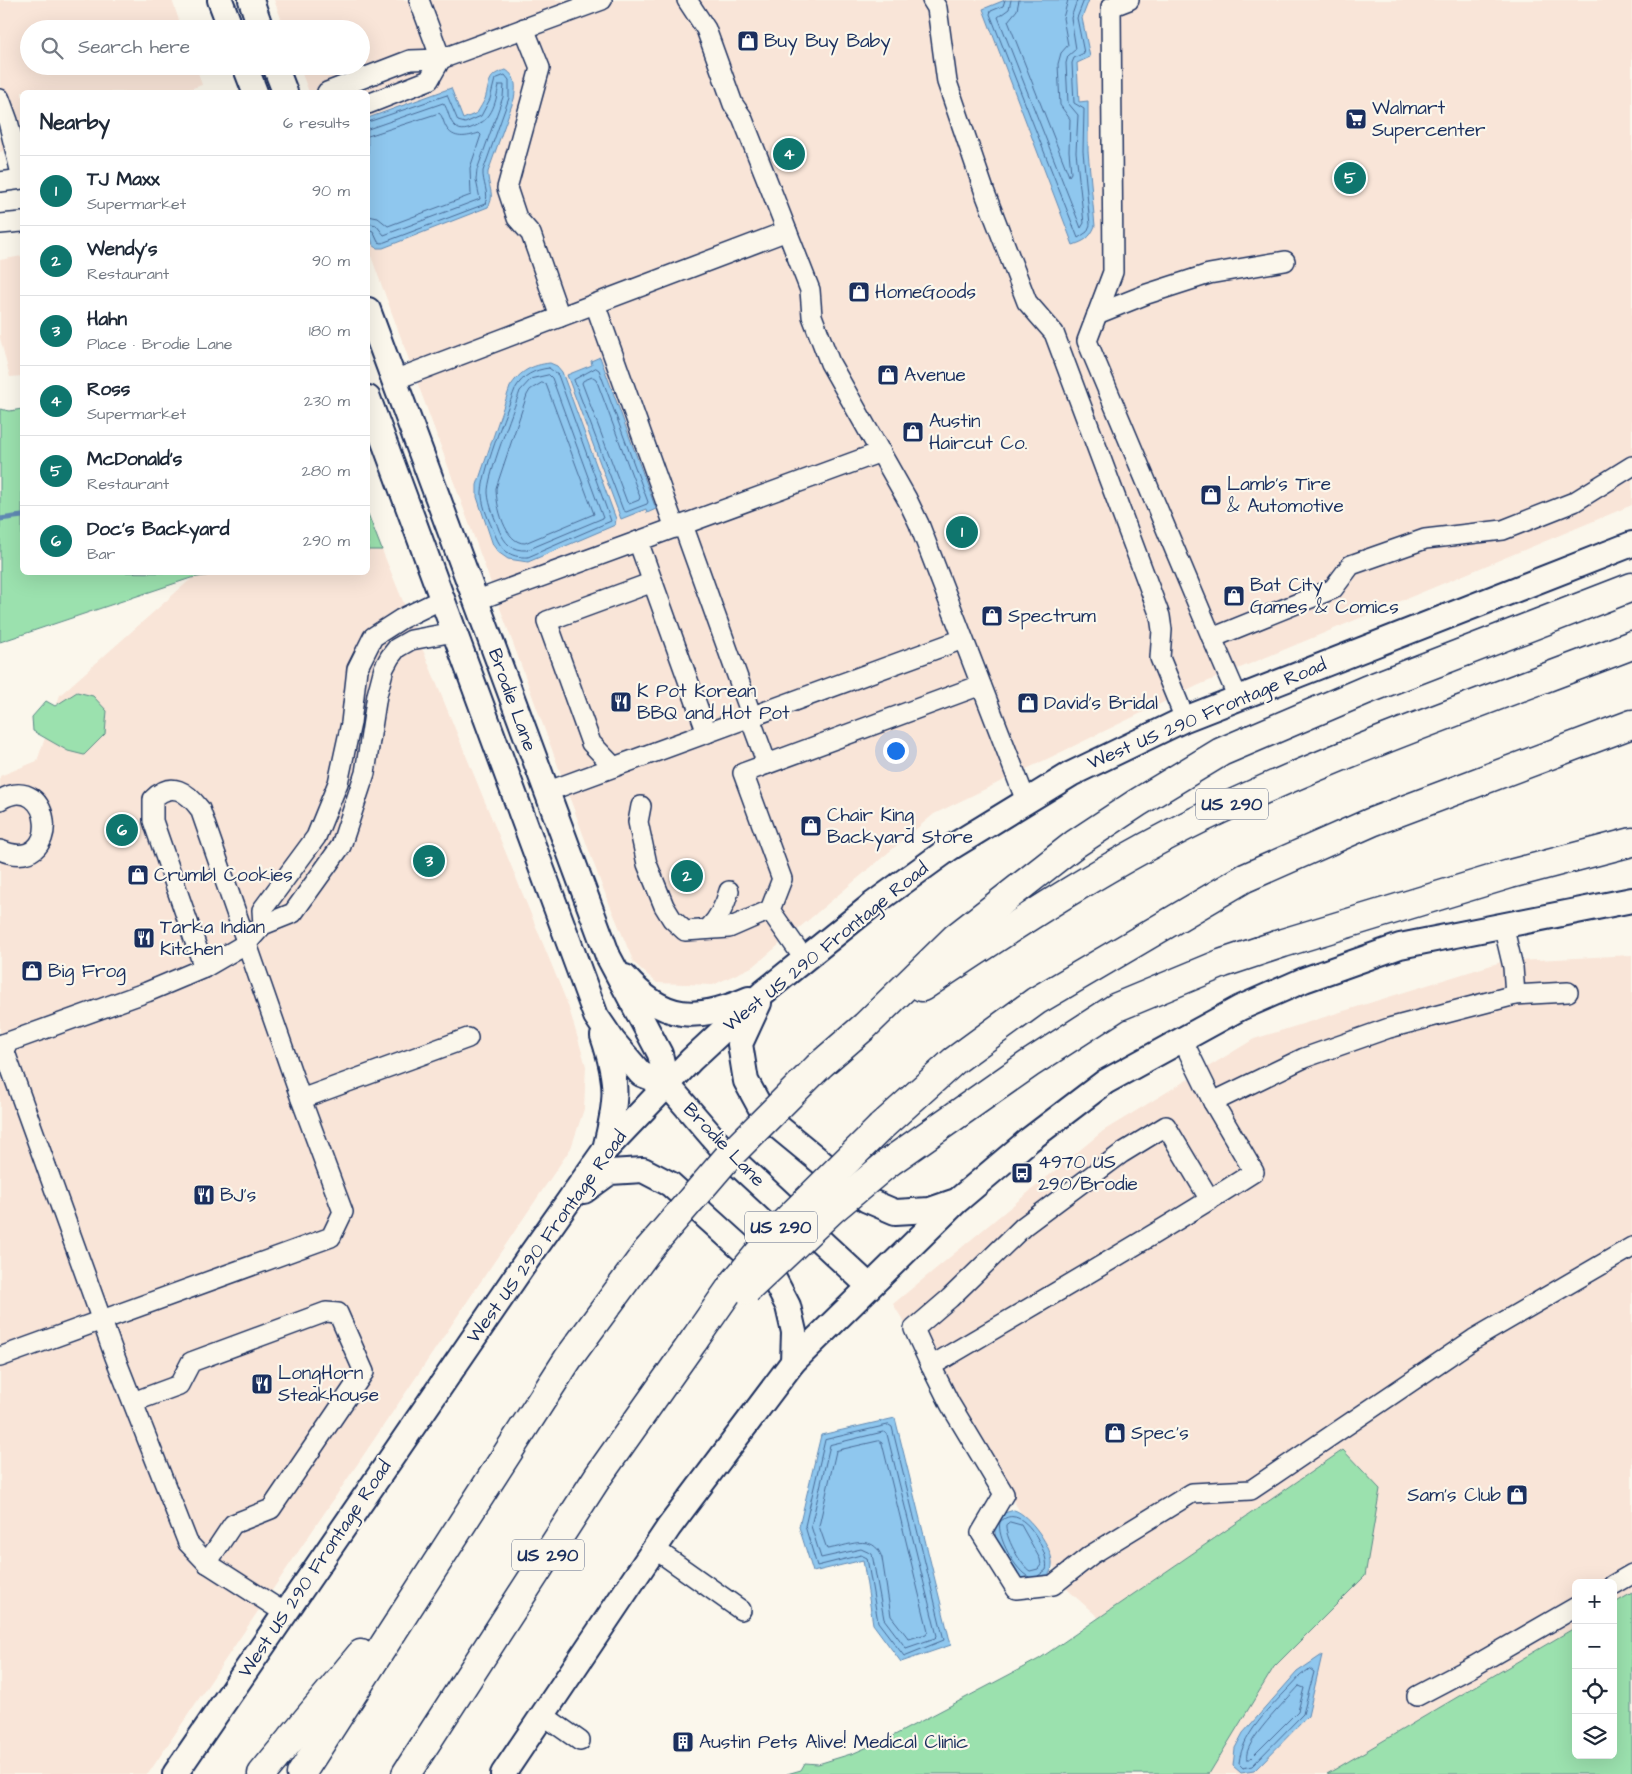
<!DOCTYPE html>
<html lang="en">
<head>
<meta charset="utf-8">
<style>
  :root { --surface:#fff; --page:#f2f2f3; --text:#1f2937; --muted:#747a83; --line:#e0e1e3; --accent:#0f766e }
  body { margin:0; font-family:"Architects Daughter",sans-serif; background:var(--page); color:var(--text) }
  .controls { position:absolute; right:15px; bottom:15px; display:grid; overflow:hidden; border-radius:8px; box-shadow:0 5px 20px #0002 }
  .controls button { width:45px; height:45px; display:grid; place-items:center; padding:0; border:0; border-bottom:1px solid var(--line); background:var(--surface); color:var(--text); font:25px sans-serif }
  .you { position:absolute; left:895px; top:750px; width:18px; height:18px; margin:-12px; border:4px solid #fff; border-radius:50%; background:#1a73e8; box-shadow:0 0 0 8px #1a73e833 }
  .badge { display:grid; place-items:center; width:32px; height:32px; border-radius:50%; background:var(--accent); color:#fff; font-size:16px; font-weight:700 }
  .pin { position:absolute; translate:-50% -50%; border:2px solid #fff; box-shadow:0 1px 5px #0006 }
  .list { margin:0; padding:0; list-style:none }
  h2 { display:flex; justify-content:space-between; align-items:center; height:65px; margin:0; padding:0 20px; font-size:21px }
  h2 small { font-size:16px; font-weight:400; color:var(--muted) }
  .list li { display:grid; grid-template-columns:32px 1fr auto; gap:15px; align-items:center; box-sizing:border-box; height:70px; padding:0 20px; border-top:1px solid var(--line) }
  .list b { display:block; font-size:19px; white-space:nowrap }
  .list p { margin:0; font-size:16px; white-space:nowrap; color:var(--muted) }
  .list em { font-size:16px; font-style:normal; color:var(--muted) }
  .icon { flex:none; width:28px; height:28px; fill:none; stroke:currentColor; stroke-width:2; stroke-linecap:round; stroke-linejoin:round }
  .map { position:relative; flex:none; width:1632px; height:1774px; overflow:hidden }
  .search { position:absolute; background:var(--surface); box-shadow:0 5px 20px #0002; left:20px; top:20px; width:350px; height:55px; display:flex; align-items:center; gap:12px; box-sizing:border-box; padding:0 18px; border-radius:28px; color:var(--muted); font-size:19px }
  .panel { position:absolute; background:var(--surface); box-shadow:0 5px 20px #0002; left:20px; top:90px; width:350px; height:485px; border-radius:8px }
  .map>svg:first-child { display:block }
  .built { fill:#f9e5d8 }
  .green { fill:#9be1ae; stroke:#5b8886 }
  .water { fill:#8fc7ee; stroke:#618ab4 }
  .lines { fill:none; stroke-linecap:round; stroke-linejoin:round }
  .shore { stroke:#496c98; stroke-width:1 }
  .stream { stroke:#618ab4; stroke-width:5 }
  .minor-casing { stroke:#1b2f5e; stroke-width:22 }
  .major-casing { stroke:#1b2f5e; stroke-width:28 }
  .highway-casing { stroke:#1b2f5e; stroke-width:31 }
  .minor { stroke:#fbf7ec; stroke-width:19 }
  .major { stroke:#fbf7ec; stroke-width:24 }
  .highway { stroke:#fbf7ec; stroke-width:28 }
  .highway-bridge-casing { stroke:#1b2f5e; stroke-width:31; stroke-linecap:butt }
  .highway-bridge { stroke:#fbf7ec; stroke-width:28 }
  .labels { text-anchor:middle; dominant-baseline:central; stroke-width:4.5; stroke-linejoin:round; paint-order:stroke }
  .shield { fill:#fbf7ec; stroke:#5e6b89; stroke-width:1 }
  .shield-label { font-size:18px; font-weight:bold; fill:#1b2f5e }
  .poi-label { font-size:19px; fill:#1b2f5e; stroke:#fbf7ec; text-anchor:start }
  .street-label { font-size:19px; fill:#1b2f5e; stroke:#fbf7ec }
</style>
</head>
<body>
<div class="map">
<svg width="1632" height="1774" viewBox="0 0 1632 1774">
  <rect width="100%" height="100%" fill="#fbf7ec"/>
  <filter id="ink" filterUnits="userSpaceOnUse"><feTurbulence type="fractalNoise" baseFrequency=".02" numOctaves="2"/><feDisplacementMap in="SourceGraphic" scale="10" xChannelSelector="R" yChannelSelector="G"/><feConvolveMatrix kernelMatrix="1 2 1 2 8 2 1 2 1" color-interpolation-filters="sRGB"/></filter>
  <g filter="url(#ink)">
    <g class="built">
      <polygon points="0,0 172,0 182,29 29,29 29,66 196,66 202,85 180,92 22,92 22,145 0,152"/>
      <polygon points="274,0 1632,0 1632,505 1199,685 934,814 754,966 713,985 657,983 634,963 602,886 368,248 368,92 309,92 299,66 361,66 361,29 285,29"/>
      <polygon points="22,256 22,376 10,377 0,338 0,260"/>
      <polygon points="368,550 382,550 568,1005 586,1066 584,1109 571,1148 148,1774 0,1774 0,776 37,761 60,695 192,578 225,572 368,572"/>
      <polygon points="1632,955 1632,1593 1613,1604 1613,1583 1576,1583 1576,1627 1327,1774 1209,1774 1274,1667 1365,1576 1343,1450 1099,1618 1068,1590 893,1304 1103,1131 1254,1039 1501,962"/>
    </g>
    <g class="green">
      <polygon points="0,409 10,411 22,409 22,572 225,573 191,578 0,642"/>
      <polygon points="368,514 382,550 368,550"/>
      <polygon points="77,692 93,696 107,711 105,734 84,755 68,751 33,731 32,717 46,701 55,706"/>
      <polygon points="1343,1450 1380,1489 1365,1576 1274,1667 1209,1774 787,1774 801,1770 805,1763 818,1764 854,1753 891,1737 1039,1659"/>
      <polygon points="1632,1593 1632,1774 1327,1774 1576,1627 1576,1755 1613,1755 1613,1604"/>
    </g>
    <g class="water">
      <path d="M 1005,0 L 1089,0 L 1082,18 L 1090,57 L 1077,63 L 1079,102 L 1088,101 L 1088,151 L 1095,226 C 1090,238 1085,241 1073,245 L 983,9 Z"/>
      <path d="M 506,70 C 517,77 516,88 514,99 L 488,172 C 487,185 496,195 488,207 L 383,248 L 377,248 L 373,245 L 368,228 L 368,118 L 451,88 L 463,119 L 477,113 C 480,108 483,103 485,99 C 490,83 487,74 506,70 Z"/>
      <polygon points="600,357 656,509 647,513 646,509 621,519 567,375 592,365 591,361"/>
      <path d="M 550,363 L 557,366 L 562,372 L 616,519 L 615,525 L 528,562 L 508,559 L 498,552 L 493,545 L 477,497 L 477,485 L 510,387 C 520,371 532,365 550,363 Z"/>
      <polygon points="895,1418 951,1645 901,1662 873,1624 863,1560 813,1572 799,1527 821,1435"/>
      <path d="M 1014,1510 C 1029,1514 1054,1549 1052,1565 C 1052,1571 1048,1575 1045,1579 L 1023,1580 L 1019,1577 L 996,1539 L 994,1526 L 1001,1514 Z"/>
      <polygon points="1322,1655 1308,1716 1254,1771 1241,1773 1233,1766 1235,1748 1243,1733 1297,1672"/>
    </g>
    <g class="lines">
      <g class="shore">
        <polyline points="1005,0 1003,6 991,11 990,14 1078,238 1087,232 1090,225 1083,151 1084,109 1074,103 1072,63 1074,58 1084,53 1077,18 1084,0"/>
        <polyline points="1011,0 1009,9 998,17 1081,228 1084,223 1076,152 1078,115 1068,103 1066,63 1068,56 1076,49 1071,18 1077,0"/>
        <polyline points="1019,0 1017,10 1008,21 1069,176 1071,173 1069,151 1070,119 1060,105 1058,64 1061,53 1068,45 1063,18 1068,0"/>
        <path d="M 368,122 L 447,95 L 458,121 L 465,123 L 481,116 L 490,99 L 495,79 L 505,75 L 509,80 L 509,98 L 483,171 C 482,182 490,194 485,204 L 382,243 L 378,242 L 373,231 L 368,229"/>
        <path d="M 368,129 L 443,103 C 449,109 448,121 456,127 C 460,131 465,130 471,128 C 492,120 495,106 499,85 L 504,85 L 503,97 L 477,170 L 476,180 L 480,199 L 384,235 L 376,225 L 368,223"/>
        <path d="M 368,136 L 439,113 C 443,116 443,122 446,127 C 453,140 467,137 479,133 L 481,135 L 470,168 L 471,195 L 388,226 L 378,218 L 368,216"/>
        <path d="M 549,368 L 558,375 L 611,521 L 528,557 C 509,558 500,549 494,532 C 489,521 483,508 482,496 C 480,477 507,410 515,389 C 523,375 534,370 549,368 Z"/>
        <polygon points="596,368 599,370 648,502 647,504 626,512 623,510 574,380"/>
        <path d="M 549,375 L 552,378 L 603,518 L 527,550 C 511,551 505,543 499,530 C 495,518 489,506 488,493 C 487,476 513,412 520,391 L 531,379 Z"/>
        <polygon points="593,377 596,379 640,497 639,500 629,504 627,502 582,383 583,381"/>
        <path d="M 542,383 L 546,384 L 594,514 L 525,543 C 505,544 496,505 496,488 L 527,395 L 530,390 Z"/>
        <polygon points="889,1425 892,1427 944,1640 904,1656 878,1622 867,1558 861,1555 817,1566 805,1526 825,1440"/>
        <polygon points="884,1432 887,1434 937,1636 935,1638 906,1648 884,1619 872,1554 861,1549 821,1558 811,1526 830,1445"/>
        <path d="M 879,1441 L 882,1443 L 928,1631 L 926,1634 L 909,1639 L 891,1616 L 882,1558 C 874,1531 846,1547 827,1549 L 819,1526 L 836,1451 Z"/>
        <path d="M 1010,1522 L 1021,1525 L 1040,1559 L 1041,1565 L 1038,1569 L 1030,1571 C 1021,1566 1004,1535 1006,1525 Z"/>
        <path d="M 1029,1577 C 1016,1572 996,1536 1000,1522 C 1023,1499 1051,1556 1046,1570 L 1038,1576"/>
        <path d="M 1310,1669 L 1314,1672 L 1303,1714 L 1252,1766 L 1243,1768 L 1239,1764 C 1241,1731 1279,1700 1300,1676 Z"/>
        <path d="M 1299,1686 L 1304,1688 L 1298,1711 L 1250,1759 L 1247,1759 C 1242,1743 1287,1700 1299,1686 Z"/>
      </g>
      <polyline class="stream" points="0,519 22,516"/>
      <g class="minor-casing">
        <g id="minor">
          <polyline points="687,0 706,29 733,104 742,117 773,195 810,290 812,316 830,363 907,499 919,524 1026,801"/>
          <polyline points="932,0 937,8 947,82 985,193 1027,302 1054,333 1160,616 1162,630 1160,658 1185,719"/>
          <polyline points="1129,0 1111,7 1113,272 1087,341 1212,638"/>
          <polyline points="524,28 540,68 507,188 517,218 531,234 560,317"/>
          <polyline points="327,92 410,60 441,59 602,0"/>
          <polyline points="0,99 8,121 22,178"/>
          <polyline points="368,104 429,80 441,59 419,0"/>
          <polyline points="0,182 22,179"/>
          <polyline points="0,224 22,222"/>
          <polyline points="595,304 675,528"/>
          <polyline points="1097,314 1147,294 1209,274 1285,261"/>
          <polyline points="394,380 787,231"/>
          <polyline points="683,525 752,717"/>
          <polyline points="638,541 707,733"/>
          <polyline points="475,601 881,452"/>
          <polyline points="1238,698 1212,638 1333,589 1351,565 1425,539 1503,530 1574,502 1632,466"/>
          <polyline points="750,718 767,764"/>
          <polyline points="614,767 591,743 547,621 653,582"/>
          <polyline points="546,792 963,639"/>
          <path d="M 0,800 C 54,768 64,877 0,850"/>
          <polyline points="641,806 638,822 647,864 664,906 672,919 685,931 729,928 770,910"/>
          <polyline points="263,925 262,910 316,837 338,783 351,723 357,669 373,637 401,619 442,599"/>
          <polyline points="1503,925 1513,967 1515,995 1568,992"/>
          <path d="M 708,929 C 719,918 725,906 729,891"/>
          <polyline points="805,960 770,910 782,879 743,773 981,685"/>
          <path d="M 204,968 L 153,821 L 153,799 C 172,780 187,792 200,809 L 301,1099"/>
          <path d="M 1182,1039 L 1213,1102 L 1254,1172 C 1148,1240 1039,1302 931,1366 L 914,1329 L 950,1298 L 1024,1226 L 1122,1153 L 1166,1126 L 1210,1200"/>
          <polyline points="2,1044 115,1357 188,1543 207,1563 285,1613"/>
          <polyline points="0,1045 147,992 204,968 247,943 263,925 293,913 341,846 365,773 377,695 384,668 390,657 397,648 411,640 454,632"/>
          <polyline points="1213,1102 1304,1058 1389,1028 1515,995"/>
          <polyline points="0,1357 331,1237 343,1212 301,1099 468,1038"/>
          <polyline points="931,1366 950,1404 1004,1494 981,1533 1016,1589 1053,1585 1091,1555 1192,1493 1251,1490 1474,1339 1632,1247"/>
          <polyline points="133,1402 179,1385 191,1362 326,1312 338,1313 364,1372 271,1509 233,1524 207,1563"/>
          <polyline points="655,1549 741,1610"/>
          <polyline points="1613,1585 1632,1574"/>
          <polyline points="1417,1696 1474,1666 1576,1607"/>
          <polyline points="543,1715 580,1741"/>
        </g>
      </g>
      <g class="major-casing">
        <g id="major">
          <polyline points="220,0 231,29"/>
          <polyline points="251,0 261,29"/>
          <polyline points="245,66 255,92"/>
          <polyline points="275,66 285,92"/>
          <polyline points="368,310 608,956 660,1054 667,1084"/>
          <polyline points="368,398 596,1016 613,1041 641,1074 667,1084 727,1154 869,1286"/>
          <path d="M 625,977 C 664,1022 697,1021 749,999"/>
          <polyline points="759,1003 740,1044 746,1081 765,1116 867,1200 895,1212 930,1210 953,1202"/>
          <path d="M 603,1036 C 619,1084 617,1101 605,1149"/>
          <polyline points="584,1191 610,1172 643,1170 670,1184 773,1277 788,1306 794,1332 793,1362"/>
          <polyline points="175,1774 529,1257 604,1151 691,1060 764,992 873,904 950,848 1071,774 1185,719 1632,544"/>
          <polyline points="503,1774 669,1527 793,1362 957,1201 1029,1140 1105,1082 1240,1008 1304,980 1400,946 1632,900"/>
        </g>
      </g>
      <g class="highway-casing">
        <g id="highway">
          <path d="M 922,987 C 1018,923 1114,859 1219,810 C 1353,747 1494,698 1632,645"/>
          <polyline points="819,1066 865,1026 955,938 1075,844 1137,803 1221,752 1366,690 1632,587"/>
          <polyline points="881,1127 954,1061 1036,1001 1245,878 1372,822 1632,724"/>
          <polyline points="888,1163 1029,1064 1117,1007 1223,963 1283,943 1510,874 1632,842"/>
          <polyline points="262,1774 361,1654"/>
          <polyline points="301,1774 568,1359 648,1250"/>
          <polyline points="406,1774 599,1475 695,1339"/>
        </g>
      </g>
      <use href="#minor" class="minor"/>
      <use href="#major" class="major"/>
      <use href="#highway" class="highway"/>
      <g class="highway-bridge-casing">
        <g id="highway-bridge">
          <polyline points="648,1250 727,1158 819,1066"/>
          <polyline points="747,1290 832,1210 888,1163"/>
          <polyline points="695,1339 734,1283 783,1224 881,1127"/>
        </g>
      </g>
      <use href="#highway-bridge" class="highway-bridge"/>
    </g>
  </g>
  <defs>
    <g id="shop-square" transform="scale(1.125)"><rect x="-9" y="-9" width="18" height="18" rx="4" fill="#1b2f5e" stroke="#fbf7ec"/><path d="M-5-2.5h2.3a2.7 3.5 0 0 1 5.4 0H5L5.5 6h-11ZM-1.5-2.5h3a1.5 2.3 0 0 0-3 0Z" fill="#fff"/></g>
    <g id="supermarket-square" transform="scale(1.125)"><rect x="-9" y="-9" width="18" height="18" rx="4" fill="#1b2f5e" stroke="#fbf7ec"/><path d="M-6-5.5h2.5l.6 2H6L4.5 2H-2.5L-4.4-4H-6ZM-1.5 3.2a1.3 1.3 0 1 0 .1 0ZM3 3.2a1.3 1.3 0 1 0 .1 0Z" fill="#fff"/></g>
    <g id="restaurant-square" transform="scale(1.125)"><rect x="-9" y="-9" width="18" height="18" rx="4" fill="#1b2f5e" stroke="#fbf7ec"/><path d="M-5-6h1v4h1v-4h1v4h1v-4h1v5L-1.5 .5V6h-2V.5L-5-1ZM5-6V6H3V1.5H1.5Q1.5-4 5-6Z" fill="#fff"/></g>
    <g id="bus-square" transform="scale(1.125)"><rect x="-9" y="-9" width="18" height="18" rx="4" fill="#1b2f5e" stroke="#fbf7ec"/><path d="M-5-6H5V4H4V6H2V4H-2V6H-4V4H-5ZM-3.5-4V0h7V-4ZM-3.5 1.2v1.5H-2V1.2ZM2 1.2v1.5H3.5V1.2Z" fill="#fff"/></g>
    <g id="building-square" transform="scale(1.125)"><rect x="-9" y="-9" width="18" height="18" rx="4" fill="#1b2f5e" stroke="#fbf7ec"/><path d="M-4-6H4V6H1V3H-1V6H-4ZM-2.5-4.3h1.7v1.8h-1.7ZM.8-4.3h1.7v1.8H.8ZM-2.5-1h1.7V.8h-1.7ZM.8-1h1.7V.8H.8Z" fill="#fff"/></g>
  </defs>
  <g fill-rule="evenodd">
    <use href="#shop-square" x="748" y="41"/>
    <use href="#supermarket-square" x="1356" y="119"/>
    <use href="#shop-square" x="859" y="292"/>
    <use href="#shop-square" x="888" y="375"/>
    <use href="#shop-square" x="913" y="432"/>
    <use href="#shop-square" x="1211" y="495"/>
    <use href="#shop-square" x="1234" y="596"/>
    <use href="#shop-square" x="992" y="616"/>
    <use href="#restaurant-square" x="621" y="702"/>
    <use href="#shop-square" x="1028" y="703"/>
    <use href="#shop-square" x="811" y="826"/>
    <use href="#shop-square" x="138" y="875"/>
    <use href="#restaurant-square" x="144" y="938"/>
    <use href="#shop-square" x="32" y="971"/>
    <use href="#bus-square" x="1022" y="1173"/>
    <use href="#restaurant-square" x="204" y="1195"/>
    <use href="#restaurant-square" x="262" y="1384"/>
    <use href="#shop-square" x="1115" y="1433"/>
    <use href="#shop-square" x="1517" y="1495"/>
    <use href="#building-square" x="683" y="1742"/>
  </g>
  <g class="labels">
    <g class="shield">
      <rect x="1196" y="788.5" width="72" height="31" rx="4"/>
      <rect x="745" y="1211.5" width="72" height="31" rx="4"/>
      <rect x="512" y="1539.5" width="72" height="31" rx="4"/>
    </g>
    <g class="shield-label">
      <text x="1232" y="804">US 290</text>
      <text x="781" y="1227">US 290</text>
      <text x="548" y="1555">US 290</text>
    </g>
    <g class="poi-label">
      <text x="764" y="41">Buy Buy Baby</text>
      <text x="1372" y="108">Walmart<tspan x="1372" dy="22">Supercenter</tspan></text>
      <text x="875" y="292">HomeGoods</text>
      <text x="904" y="375">Avenue</text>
      <text x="929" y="421">Austin<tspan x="929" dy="22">Haircut Co.</tspan></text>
      <text x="1227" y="484">Lamb's Tire<tspan x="1227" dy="22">&amp; Automotive</tspan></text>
      <text x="1250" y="585">Bat City<tspan x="1250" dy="22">Games &amp; Comics</tspan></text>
      <text x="1008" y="616">Spectrum</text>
      <text x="637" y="691">K Pot Korean<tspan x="637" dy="22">BBQ and Hot Pot</tspan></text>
      <text x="1044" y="703">David's Bridal</text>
      <text x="827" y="815">Chair King<tspan x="827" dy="22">Backyard Store</tspan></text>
      <text x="154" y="875">Crumbl Cookies</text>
      <text x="160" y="927">Tarka Indian<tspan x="160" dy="22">Kitchen</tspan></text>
      <text x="48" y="971">Big Frog</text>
      <text x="1038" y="1162">4970 US<tspan x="1038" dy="22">290/Brodie</tspan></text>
      <text x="220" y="1195">BJ's</text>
      <text x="278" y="1373">LongHorn<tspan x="278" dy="22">Steakhouse</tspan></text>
      <text x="1131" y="1433">Spec's</text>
      <text x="1501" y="1495" text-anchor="end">Sam's Club</text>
      <text x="699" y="1742">Austin Pets Alive! Medical Clinic</text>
    </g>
    <g class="street-label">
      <text transform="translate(512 700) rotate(70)">Brodie Lane</text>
      <text transform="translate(1207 714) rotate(-23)">West US 290 Frontage Road</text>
      <text transform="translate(826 947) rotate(-39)">West US 290 Frontage Road</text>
      <text transform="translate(724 1145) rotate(46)">Brodie Lane</text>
      <text transform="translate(547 1237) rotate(-54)">West US 290 Frontage Road</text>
      <text transform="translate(315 1569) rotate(-56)">West US 290 Frontage Road</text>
    </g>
  </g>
</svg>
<div class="controls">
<button>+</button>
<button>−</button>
<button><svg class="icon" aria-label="locate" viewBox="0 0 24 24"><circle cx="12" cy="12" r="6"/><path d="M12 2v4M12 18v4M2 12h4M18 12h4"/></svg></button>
<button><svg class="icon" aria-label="layers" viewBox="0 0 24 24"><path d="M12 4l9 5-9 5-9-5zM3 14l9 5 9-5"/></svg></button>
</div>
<div class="you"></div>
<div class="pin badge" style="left:962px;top:532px">1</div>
<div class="pin badge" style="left:687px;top:876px">2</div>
<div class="pin badge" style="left:429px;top:861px">3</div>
<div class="pin badge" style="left:789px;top:154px">4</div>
<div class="pin badge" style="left:1350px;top:178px">5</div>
<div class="pin badge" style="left:122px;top:830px">6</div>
<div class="search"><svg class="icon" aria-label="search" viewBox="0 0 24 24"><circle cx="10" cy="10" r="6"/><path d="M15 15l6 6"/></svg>Search here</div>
<section class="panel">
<h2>Nearby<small>6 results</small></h2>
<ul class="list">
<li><span class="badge">1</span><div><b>TJ Maxx</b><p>Supermarket</p></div><em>90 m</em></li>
<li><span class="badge">2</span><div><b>Wendy's</b><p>Restaurant</p></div><em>90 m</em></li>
<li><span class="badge">3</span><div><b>Hahn</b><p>Place · Brodie Lane</p></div><em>180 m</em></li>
<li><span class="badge">4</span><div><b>Ross</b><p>Supermarket</p></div><em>230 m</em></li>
<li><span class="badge">5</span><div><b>McDonald's</b><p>Restaurant</p></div><em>280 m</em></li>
<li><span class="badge">6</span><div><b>Doc's Backyard</b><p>Bar</p></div><em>290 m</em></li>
</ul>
</section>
</div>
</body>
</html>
